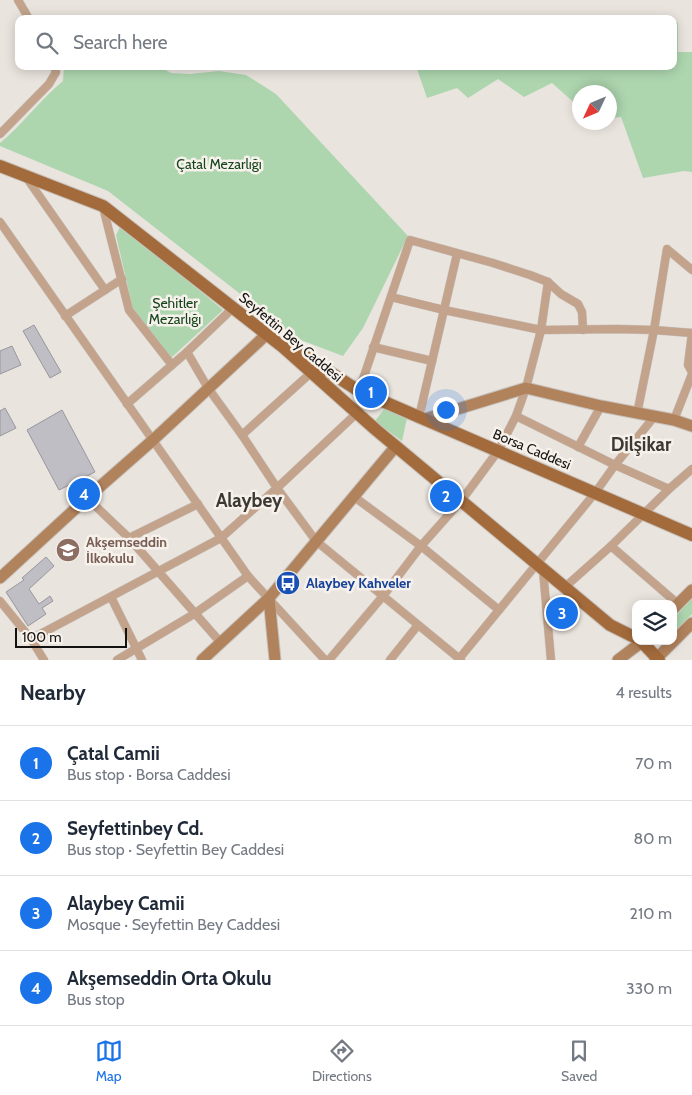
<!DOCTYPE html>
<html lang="en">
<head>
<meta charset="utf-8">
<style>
  :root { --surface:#fff; --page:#f6f6f7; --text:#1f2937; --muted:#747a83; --line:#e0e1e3; --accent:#1a73e8 }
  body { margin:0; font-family:Cabin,sans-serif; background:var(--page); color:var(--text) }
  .controls { position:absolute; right:15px; bottom:15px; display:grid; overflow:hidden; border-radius:10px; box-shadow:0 2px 12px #0003 }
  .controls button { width:45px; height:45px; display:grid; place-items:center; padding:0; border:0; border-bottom:1px solid var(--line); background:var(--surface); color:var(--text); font:25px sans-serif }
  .compass { position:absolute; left:572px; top:85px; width:45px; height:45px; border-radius:50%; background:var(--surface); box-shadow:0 2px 12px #0003; rotate:226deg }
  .scale { position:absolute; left:15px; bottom:12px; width:112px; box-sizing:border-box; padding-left:5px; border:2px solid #141210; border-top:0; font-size:14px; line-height:18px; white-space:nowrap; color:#141210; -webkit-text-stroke:4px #f7f1eb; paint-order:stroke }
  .you { position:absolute; left:445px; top:409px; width:18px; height:18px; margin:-12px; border:4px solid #fff; border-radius:50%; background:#1a73e8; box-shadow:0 0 0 8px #1a73e833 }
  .badge { display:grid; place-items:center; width:32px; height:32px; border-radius:50%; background:var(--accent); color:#fff; font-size:16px; font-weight:700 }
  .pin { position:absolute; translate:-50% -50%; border:2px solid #fff; box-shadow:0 1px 5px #0006 }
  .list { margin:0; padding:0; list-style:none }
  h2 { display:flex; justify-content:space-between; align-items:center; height:65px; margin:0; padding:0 20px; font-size:21px }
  h2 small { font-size:16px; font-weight:400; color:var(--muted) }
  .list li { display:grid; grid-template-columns:32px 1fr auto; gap:15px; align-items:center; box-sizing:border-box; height:75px; padding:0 20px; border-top:1px solid var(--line) }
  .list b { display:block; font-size:19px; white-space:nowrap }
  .list p { margin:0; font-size:16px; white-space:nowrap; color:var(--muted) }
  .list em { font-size:16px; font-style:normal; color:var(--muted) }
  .icon { flex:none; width:28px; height:28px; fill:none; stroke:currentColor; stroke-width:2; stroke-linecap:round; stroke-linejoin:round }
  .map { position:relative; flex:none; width:692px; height:660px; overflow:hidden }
  .search { position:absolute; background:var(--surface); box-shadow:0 2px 12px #0003; left:15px; right:15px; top:15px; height:55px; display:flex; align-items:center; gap:12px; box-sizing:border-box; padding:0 18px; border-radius:10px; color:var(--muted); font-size:19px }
  .sheet { height:365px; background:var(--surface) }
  nav { display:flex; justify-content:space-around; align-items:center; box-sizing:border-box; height:70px; border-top:1px solid var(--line); background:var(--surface); font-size:14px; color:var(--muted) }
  nav a { display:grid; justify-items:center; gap:2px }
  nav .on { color:var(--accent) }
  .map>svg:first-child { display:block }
  .green { fill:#add6af }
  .building { fill:#c0bec5; stroke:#99979e }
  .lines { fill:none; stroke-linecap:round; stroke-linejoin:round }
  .street-casing { stroke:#c8c2bd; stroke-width:9 }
  .secondary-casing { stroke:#c8c2bd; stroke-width:13 }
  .primary-casing { stroke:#c8c2bd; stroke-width:14 }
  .street { stroke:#c3a38b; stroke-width:8 }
  .secondary { stroke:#b1835d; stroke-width:11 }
  .primary { stroke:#a36b3b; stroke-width:12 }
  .labels { text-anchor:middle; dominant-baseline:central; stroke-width:5; stroke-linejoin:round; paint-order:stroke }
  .park-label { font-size:14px; fill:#14451c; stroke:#f7f1eb }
  .street-label { font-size:14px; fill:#141210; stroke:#f7f1eb }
  .education-label { font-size:14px; font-weight:bold; fill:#785e54; stroke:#f7f1eb; text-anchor:start }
  .transit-label { font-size:14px; font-weight:bold; fill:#164399; stroke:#f7f1eb; text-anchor:start }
  .district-label { font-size:19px; font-weight:bold; fill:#3c3833; stroke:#f7f1eb }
</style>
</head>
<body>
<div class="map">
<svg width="692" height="660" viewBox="0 0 692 660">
  <rect width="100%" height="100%" fill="#eae4de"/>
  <g class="green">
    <polygon points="673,19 678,23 678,52 692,52 692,172 684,171 643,178 621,117 610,118 610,92 580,92 579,107 552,83 524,97 498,79 468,98 457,88 427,98 417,69 418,66 673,66"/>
    <path d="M 64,66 L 159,66 L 171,73 L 190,74 L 219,71 L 246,75 L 276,94 L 408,236 L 363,328 L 343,356 L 298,339 L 108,191 L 0,146 L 0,143 C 23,124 40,100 63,81 Z"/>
    <polygon points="121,225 223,310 171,358 133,310 116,235"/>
    <polygon points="385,408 407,418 402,441 375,421"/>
    <polygon points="692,599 692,614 673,633 673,619"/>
  </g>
  <g class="building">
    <polygon points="34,325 61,372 50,378 23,331"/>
    <polygon points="12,346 21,365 0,374 0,351"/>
    <polygon points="5,408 16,428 0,436 0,411"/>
    <polygon points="62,410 95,472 59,490 27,430"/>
    <polygon points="46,557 54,566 29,589 39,604 50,596 53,601 42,608 46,614 28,626 6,592 24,580 22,578"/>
    <polygon points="552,603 572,604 574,605 573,622 553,621"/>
  </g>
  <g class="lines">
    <g class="street-casing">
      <g id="street">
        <polyline points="18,0 29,19"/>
        <polyline points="0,134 49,84 56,72 54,66"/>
        <polyline points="26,177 105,290"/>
        <polyline points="103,207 129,310 172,365"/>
        <polyline points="0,222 248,576 325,660"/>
        <polyline points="391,297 444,310 541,330 617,329 654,330 692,333"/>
        <polyline points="65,316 122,279"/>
        <polyline points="692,333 688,365 692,372"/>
        <polyline points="373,347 432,361"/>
        <polyline points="187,352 208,388 242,435 277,488 316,541 461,660"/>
        <polyline points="359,391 410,240 493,263 530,275 548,282 561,294 578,304 582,312 583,330"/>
        <polyline points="127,404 187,352 233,308"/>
        <polyline points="637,414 654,330 667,249 692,270"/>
        <polyline points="516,416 615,465 669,489"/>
        <polyline points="419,417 457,254"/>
        <polyline points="674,420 692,374"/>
        <polyline points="242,435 313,371"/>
        <polyline points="578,447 601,406"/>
        <polyline points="353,496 421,546 499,610"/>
        <polyline points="87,498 129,538 221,643"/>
        <polyline points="129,538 198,504"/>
        <polyline points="611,546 678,604"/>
        <polyline points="543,570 551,660"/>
        <polyline points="565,587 611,546 669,489 692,469"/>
        <polyline points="111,597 142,660"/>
        <polyline points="0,601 31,639 44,660"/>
        <polyline points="31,639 221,538 277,488 357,413"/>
        <polyline points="117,660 194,614 248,576"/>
        <polyline points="329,660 383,596 421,546 461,501 498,451 516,416 526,388 541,330 548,282"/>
        <polyline points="390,660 418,625"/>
        <polyline points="458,660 595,493 615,465 654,417"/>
      </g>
    </g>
    <g class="secondary-casing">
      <g id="secondary">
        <polyline points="425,419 526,388 601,406 674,420 692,426"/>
        <polyline points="0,578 87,498 153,440 267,334"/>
        <polyline points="269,598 275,660"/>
        <polyline points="673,609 692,590"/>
        <polyline points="202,660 269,598 396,446"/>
        <polyline points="618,660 643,641"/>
        <polyline points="655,660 692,623"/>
      </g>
    </g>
    <g class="primary-casing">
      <g id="primary">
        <polyline points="0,166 103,206 283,347 375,429 610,625 636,638"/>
        <polyline points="294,349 359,391 692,535"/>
        <polyline points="641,641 659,660"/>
      </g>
    </g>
    <use href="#street" class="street"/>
    <use href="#secondary" class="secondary"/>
    <use href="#primary" class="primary"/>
  </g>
  <defs>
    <g id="school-disc" transform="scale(1.25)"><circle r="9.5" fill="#8d6e63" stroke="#f7f1eb"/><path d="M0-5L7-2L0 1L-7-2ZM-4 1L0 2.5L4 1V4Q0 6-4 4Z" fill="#fff"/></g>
    <g id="bus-disc" transform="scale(1.25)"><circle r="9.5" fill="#1a4fb4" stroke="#f7f1eb"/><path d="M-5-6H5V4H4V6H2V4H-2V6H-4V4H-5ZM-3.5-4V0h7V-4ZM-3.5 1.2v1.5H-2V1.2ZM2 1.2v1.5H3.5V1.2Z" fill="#fff"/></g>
  </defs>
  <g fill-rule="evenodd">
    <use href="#school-disc" x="68" y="550"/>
    <use href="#bus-disc" x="288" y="583"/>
  </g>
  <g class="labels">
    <g class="park-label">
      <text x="219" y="164">Çatal Mezarlığı</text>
      <text x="175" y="303">Şehitler<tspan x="175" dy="16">Mezarlığı</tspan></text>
    </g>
    <g class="street-label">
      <text transform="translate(291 337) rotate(40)">Seyfettin Bey Caddesi</text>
      <text transform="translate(532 449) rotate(23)">Borsa Caddesi</text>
    </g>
    <g class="education-label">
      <text x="86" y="542">Akşemseddin<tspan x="86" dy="16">İlkokulu</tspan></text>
    </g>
    <g class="transit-label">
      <text x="306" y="583">Alaybey Kahveler</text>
    </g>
    <g class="district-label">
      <text x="641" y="444">Dilşikar</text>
      <text x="249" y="500">Alaybey</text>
    </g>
  </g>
</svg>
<div class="controls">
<button><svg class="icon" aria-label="layers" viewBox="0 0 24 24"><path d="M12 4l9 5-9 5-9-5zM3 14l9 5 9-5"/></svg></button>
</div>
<svg class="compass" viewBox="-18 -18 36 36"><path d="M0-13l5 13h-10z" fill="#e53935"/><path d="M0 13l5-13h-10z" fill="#747a83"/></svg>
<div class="scale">100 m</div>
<div class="you"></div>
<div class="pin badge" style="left:371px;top:392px">1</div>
<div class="pin badge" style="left:446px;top:496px">2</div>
<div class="pin badge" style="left:562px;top:613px">3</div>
<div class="pin badge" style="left:84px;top:494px">4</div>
<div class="search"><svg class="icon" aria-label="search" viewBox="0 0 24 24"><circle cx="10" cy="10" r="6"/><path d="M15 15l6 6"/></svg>Search here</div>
</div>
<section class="sheet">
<h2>Nearby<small>4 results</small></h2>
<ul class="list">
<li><span class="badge">1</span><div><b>Çatal Camii</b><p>Bus stop · Borsa Caddesi</p></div><em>70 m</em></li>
<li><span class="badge">2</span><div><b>Seyfettinbey Cd.</b><p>Bus stop · Seyfettin Bey Caddesi</p></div><em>80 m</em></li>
<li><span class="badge">3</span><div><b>Alaybey Camii</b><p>Mosque · Seyfettin Bey Caddesi</p></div><em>210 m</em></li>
<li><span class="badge">4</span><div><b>Akşemseddin Orta Okulu</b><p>Bus stop</p></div><em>330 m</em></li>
</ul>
</section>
<nav>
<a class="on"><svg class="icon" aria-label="map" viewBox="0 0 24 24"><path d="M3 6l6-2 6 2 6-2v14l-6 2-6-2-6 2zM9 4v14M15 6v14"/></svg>Map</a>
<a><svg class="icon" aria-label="directions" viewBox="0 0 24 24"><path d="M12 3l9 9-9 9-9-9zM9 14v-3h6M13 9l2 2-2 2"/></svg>Directions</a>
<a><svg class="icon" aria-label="saved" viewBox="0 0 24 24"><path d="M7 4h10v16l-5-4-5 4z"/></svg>Saved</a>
</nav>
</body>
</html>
